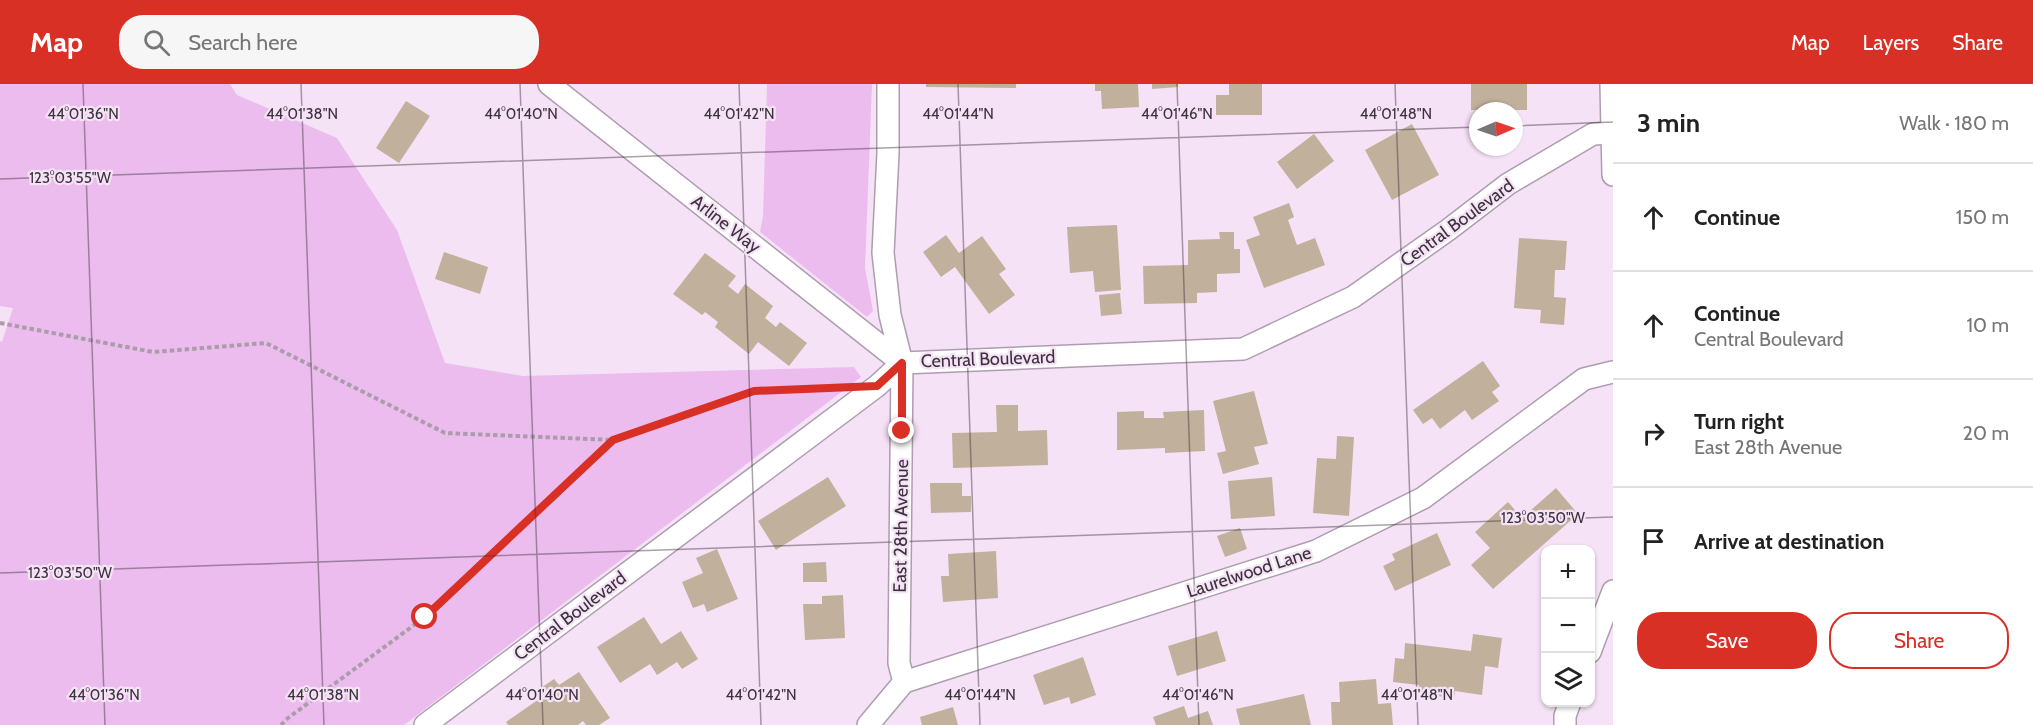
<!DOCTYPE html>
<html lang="en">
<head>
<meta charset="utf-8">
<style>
  :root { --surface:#fff; --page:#f6f6f6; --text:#222; --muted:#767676; --line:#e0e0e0; --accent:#d93025 }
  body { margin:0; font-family:Cabin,sans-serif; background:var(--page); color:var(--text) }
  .controls { position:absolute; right:18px; bottom:18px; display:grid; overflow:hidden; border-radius:12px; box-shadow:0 2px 4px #0004 }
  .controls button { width:54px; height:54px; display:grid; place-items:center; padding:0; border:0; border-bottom:2px solid var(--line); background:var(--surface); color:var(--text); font:30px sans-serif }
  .compass { position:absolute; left:1469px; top:18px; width:54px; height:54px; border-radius:50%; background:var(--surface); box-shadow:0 2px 4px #0004; rotate:88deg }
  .stop { position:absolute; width:18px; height:18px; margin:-14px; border:4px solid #d93025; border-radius:50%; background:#fff }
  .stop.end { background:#d93025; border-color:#fff; box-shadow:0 2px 6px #0008 }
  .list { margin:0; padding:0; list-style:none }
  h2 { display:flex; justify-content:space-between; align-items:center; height:78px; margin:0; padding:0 24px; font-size:26px }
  h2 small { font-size:20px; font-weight:400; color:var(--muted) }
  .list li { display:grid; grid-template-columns:39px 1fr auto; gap:18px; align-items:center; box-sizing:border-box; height:108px; padding:0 24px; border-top:2px solid var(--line) }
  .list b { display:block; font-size:22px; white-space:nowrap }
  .list p { margin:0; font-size:20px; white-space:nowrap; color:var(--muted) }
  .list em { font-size:20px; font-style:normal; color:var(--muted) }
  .actions { display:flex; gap:12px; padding:18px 24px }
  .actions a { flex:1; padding:14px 0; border:2px solid var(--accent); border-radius:24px; text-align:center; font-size:21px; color:var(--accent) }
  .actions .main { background:var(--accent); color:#fff }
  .icon { flex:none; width:33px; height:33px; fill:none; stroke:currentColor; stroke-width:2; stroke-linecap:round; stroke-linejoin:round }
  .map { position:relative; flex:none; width:1613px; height:641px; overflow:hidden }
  header { display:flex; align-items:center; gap:36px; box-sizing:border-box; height:84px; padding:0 30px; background:var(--accent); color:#fff }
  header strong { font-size:28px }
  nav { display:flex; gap:33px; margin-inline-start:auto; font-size:21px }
  .search { width:420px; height:54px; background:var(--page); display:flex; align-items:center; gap:15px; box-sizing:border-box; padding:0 21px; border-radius:24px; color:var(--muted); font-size:22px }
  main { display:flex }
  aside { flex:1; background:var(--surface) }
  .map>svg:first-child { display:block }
  .green { fill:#ecbcee }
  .building { fill:#c1b09c }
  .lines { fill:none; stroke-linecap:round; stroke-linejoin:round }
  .street-casing { stroke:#ae9caf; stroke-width:24 }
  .path { stroke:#ab9cab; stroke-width:4; stroke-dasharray:4.5 3; stroke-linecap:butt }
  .street { stroke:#fff; stroke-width:21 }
  .route { stroke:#d93025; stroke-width:8 }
  .ticks { fill:none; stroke:#3b333b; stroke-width:1.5; stroke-opacity:0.45 }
  .labels { text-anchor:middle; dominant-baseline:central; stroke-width:4.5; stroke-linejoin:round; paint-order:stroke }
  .street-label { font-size:18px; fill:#3b333b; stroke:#f6e2f6 }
  .ticks-label { font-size:15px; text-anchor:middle; fill:#3b333b; stroke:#f6e2f6; stroke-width:4.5; stroke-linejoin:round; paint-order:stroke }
</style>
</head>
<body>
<header>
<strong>Map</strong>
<div class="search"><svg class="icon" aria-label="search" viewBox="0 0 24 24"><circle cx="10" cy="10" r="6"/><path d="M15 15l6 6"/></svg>Search here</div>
<nav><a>Map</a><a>Layers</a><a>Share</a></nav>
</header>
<main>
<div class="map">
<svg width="1613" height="641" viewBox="0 0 1613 641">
  <rect width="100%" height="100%" fill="#f6e2f6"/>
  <g class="green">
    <polygon points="0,0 230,0 237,11 337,54 397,146 445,279 523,292 854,283 861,293 404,641 0,641 0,257 2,258 13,224 0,222"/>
    <polygon points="767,0 872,0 865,184 873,227 867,233 760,148 763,132"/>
  </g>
  <g class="building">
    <polygon points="926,0 1016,0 1016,4 926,3"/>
    <polygon points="1095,0 1138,0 1139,23 1102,25 1101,7 1095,7"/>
    <polygon points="1152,0 1178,0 1178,3 1152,5"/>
    <polygon points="1229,0 1262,0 1262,31 1216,31 1216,11 1229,11"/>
    <rect x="1471" y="0" width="56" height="26"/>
    <polygon points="406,17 430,32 399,79 376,64"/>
    <polygon points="1412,40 1439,91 1392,116 1365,66"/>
    <polygon points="1314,50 1334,77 1297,105 1277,78"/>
    <polygon points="1289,119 1294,133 1288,136 1297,161 1315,154 1325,181 1264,204 1246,156 1260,151 1253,133"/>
    <polygon points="1117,141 1121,206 1095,208 1093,187 1070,189 1067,143"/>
    <polygon points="1219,148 1234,148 1234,165 1240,165 1240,189 1217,190 1217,208 1197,209 1197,219 1144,220 1143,182 1188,181 1188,156 1220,155"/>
    <polygon points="946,151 959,169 982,152 1006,185 999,190 1015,211 989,230 955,183 941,193 923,168"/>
    <polygon points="1519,154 1567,157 1565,186 1555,186 1554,213 1566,214 1564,241 1540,239 1541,226 1514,224"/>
    <polygon points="444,168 488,183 480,210 435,195"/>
    <polygon points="705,169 736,192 728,202 738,210 745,200 773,222 765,234 776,243 780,238 807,259 789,282 758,258 749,270 715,243 718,238 705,228 702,231 673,210"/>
    <polygon points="1120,209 1122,230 1101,232 1099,211"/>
    <polygon points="1483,277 1500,302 1492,308 1499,317 1472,336 1465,326 1440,345 1432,334 1423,340 1413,326"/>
    <polygon points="1254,307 1268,360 1254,363 1259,380 1223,390 1217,369 1226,367 1213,317"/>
    <polygon points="996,321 1018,321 1018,347 1047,346 1048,381 953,384 952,349 997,348"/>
    <polygon points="1204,326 1205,367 1165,369 1165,364 1117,366 1117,328 1144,327 1144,334 1164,334 1163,328"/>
    <polygon points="1337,352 1354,353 1349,432 1313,429 1317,374 1336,375"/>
    <polygon points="828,393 846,422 776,466 758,437"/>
    <polygon points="1272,393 1275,432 1231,435 1228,397"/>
    <polygon points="930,399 962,399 962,412 971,412 971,428 931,429"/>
    <polygon points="1556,404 1578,430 1493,505 1471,481 1490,464 1475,448 1508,418 1522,434"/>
    <polygon points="1240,444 1247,465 1225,473 1217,452"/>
    <polygon points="1437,449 1451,481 1395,507 1383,482 1395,476 1392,470"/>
    <polygon points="717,465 738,515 707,528 704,520 693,524 682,498 703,489 696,474"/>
    <polygon points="996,467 998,514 943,518 941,492 949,492 948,470"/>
    <polygon points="826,478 827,498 803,498 803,479"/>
    <polygon points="843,511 845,554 805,556 803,520 822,520 822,512"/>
    <polygon points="644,533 661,560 681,547 698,575 682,585 677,578 657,591 650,580 620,599 597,563"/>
    <polygon points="1217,547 1226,577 1177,592 1168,562"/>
    <polygon points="1473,550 1502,554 1498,584 1485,582 1482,611 1455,607 1454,614 1418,610 1419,601 1393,598 1395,574 1404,575 1405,559 1471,567"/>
    <polygon points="1083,573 1096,611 1071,620 1069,613 1044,621 1033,591"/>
    <polygon points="579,588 610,634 599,641 586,641 583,637 578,641 508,641 506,638 542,613 538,606 554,595 559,601"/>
    <polygon points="1376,595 1378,620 1391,619 1393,641 1332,641 1331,618 1340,618 1339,598"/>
    <polygon points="1304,610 1311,641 1240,641 1236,625"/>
    <polygon points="1184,622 1188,634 1208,627 1213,641 1156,641 1153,633"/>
    <polygon points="953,623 958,641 922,641 920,633"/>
  </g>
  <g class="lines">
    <g class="street-casing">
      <g id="street">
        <polyline points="549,0 902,279"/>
        <polyline points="888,0 888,69 883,169 890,231 902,279 899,579 904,598"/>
        <polyline points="1611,0 1613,91"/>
        <polyline points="1590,568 1613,507"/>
        <polyline points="425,641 877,302 902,279 1243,265 1353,213 1448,146 1508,100 1593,50 1612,49"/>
        <polyline points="868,641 904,598 1316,467 1423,414 1584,295 1613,288"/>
        <polyline points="1565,641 1565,632 1570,618"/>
      </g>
    </g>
    <g class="path">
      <polyline points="0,239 153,268 266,259 445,349 613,356"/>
      <polyline points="281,641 288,634 425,533 613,356 754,307 837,303"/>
    </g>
    <use href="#street" class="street"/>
  </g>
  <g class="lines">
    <polyline class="route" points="425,533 613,356 754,307 877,302 902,279 902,347"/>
  </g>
  <path class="ticks" d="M 83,0 L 105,641M 301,0 L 324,641M 520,0 L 543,641M 739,0 L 761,641M 958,0 L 980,641M 1177,0 L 1199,641M 1395,0 L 1418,641M 1514,42 L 1613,38M 0,95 L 1478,43M 0,489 L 1613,433"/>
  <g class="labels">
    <g class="street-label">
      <text transform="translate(1457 139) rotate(-36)">Central Boulevard</text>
      <text transform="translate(726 140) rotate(38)">Arline Way</text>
      <text transform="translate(988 275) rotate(-2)">Central Boulevard</text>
      <text transform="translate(901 442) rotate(-89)">East 28th Avenue</text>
      <text transform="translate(1249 488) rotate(-18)">Laurelwood Lane</text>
      <text transform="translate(570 532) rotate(-37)">Central Boulevard</text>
    </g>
  </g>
  <g class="ticks-label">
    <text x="83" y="35">44°01'36"N</text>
    <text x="302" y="35">44°01'38"N</text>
    <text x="521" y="35">44°01'40"N</text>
    <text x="739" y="35">44°01'42"N</text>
    <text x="958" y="35">44°01'44"N</text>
    <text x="1177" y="35">44°01'46"N</text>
    <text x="1396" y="35">44°01'48"N</text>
    <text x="70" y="99">123°03'55"W</text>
    <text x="1543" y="439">123°03'50"W</text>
    <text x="70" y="494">123°03'50"W</text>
    <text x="104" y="616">44°01'36"N</text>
    <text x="323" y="616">44°01'38"N</text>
    <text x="542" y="616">44°01'40"N</text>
    <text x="761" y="616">44°01'42"N</text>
    <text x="980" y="616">44°01'44"N</text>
    <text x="1198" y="616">44°01'46"N</text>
    <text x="1417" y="616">44°01'48"N</text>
  </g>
</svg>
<div class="controls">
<button>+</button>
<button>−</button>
<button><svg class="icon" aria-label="layers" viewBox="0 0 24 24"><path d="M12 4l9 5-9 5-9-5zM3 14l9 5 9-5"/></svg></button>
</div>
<svg class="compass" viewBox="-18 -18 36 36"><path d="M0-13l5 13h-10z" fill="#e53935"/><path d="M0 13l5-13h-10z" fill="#767676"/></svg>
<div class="stop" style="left:425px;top:533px"></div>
<div class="stop end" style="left:902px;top:347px"></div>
</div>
<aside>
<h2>3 min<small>Walk · 180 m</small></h2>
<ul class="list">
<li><svg class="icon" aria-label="ahead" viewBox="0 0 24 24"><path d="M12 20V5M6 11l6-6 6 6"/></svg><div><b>Continue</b></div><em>150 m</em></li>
<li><svg class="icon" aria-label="ahead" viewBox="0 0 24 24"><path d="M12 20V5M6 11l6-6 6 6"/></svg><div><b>Continue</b><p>Central Boulevard</p></div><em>10 m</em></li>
<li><svg class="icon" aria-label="right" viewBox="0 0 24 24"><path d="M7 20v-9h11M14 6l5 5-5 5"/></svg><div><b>Turn right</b><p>East 28th Avenue</p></div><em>20 m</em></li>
<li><svg class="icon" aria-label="arrive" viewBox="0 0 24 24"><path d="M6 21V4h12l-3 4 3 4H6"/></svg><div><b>Arrive at destination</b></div></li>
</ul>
<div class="actions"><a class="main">Save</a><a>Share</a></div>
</aside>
</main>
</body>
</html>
